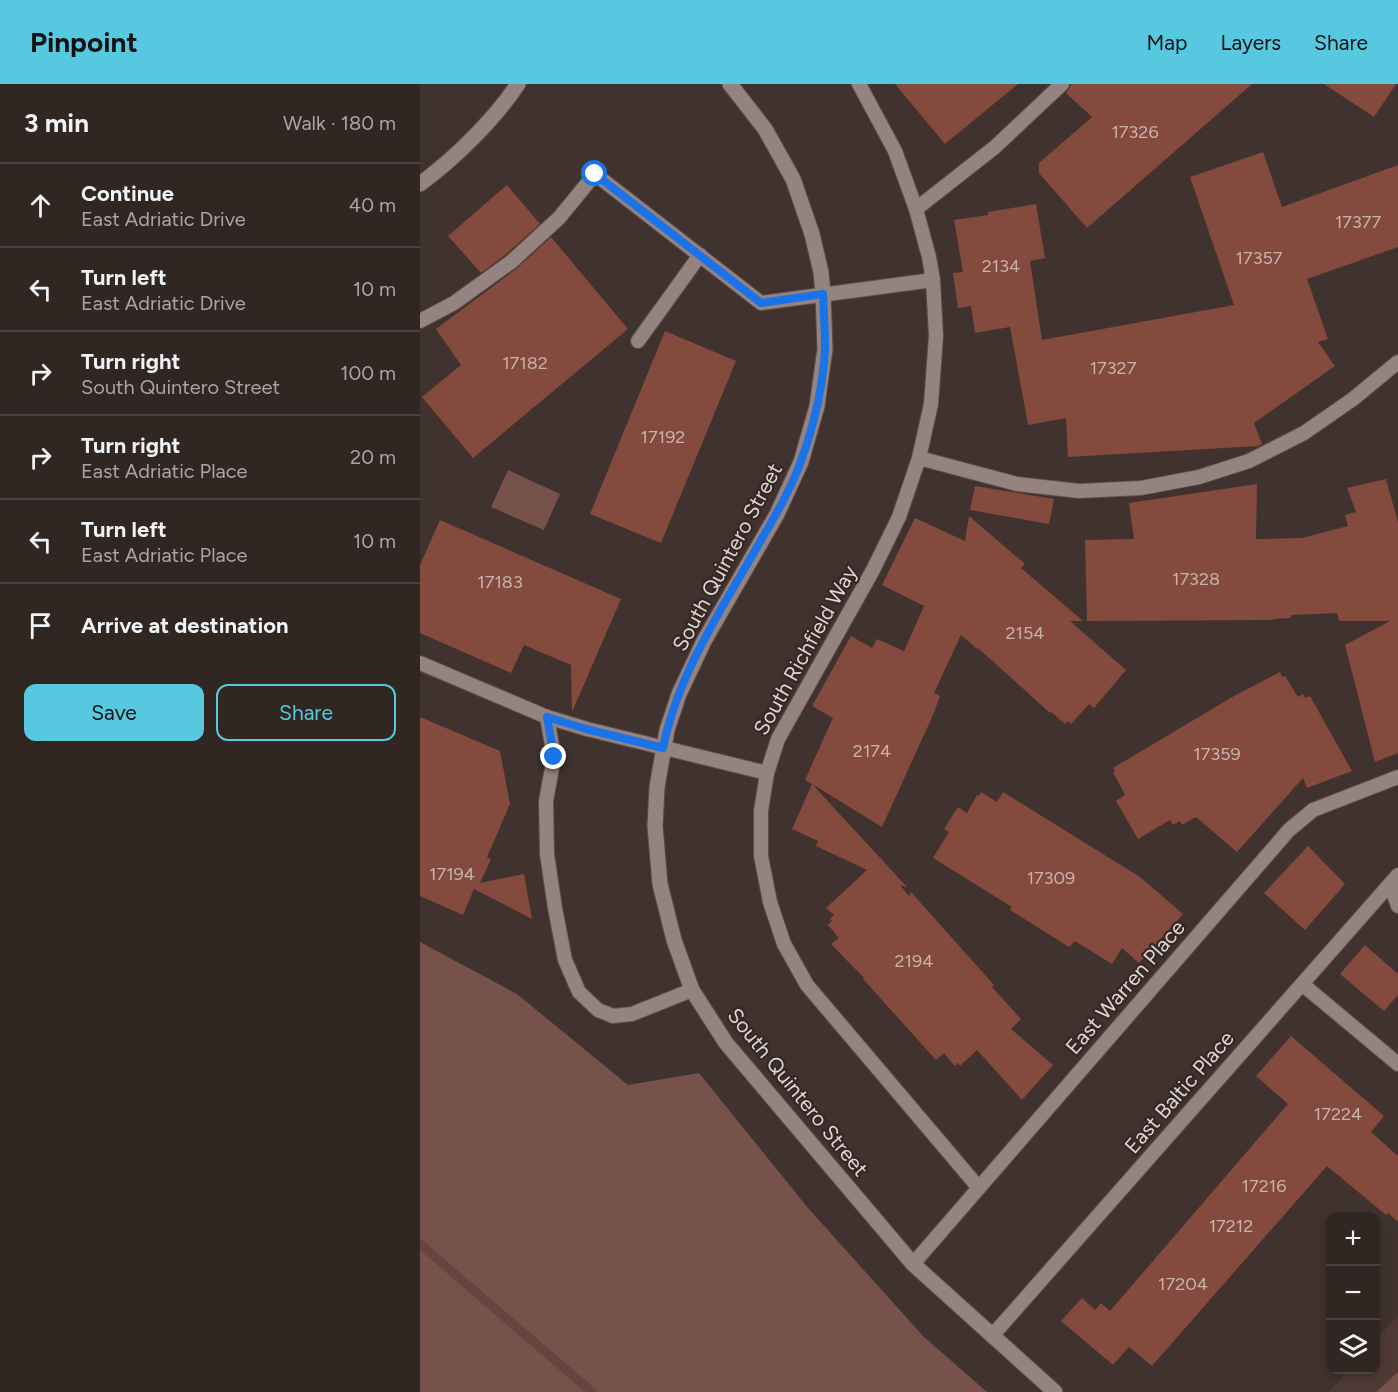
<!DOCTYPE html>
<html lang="en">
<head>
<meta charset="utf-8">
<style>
  :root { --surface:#302622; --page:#3c322f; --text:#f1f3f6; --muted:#a8a5a5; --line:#4b4340; --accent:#56c9e1 }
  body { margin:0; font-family:Figtree,sans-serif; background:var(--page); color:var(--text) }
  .controls { position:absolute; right:18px; bottom:18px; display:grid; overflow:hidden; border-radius:12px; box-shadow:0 3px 9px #0003 }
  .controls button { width:54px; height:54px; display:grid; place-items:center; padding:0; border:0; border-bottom:2px solid var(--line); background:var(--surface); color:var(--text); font:30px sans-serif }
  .stop { position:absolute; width:18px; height:18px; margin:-14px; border:4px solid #1a73e8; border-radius:50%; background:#fff }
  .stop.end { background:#1a73e8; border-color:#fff; box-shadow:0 2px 6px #0008 }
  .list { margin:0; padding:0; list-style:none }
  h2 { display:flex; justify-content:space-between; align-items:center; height:78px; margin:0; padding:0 24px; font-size:26px }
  h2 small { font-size:20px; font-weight:400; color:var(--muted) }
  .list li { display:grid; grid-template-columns:39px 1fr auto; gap:18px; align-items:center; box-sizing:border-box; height:84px; padding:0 24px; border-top:2px solid var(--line) }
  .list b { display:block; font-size:22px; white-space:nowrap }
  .list p { margin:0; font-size:20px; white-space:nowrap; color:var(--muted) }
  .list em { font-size:20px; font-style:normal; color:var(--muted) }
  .actions { display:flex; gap:12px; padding:18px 24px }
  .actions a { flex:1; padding:14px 0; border:2px solid var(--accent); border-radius:12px; text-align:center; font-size:21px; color:var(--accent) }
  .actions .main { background:var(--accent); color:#111 }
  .icon { flex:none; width:33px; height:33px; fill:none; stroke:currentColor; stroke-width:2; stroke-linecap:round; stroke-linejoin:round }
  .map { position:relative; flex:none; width:978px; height:1308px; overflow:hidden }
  header { display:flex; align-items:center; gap:36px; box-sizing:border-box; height:84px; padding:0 30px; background:var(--accent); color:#111 }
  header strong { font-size:28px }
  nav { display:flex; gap:33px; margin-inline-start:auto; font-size:21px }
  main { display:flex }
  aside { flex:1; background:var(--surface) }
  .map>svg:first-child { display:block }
  .built { fill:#4f3934 }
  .green { fill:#76524a }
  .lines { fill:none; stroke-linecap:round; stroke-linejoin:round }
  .stream { stroke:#69433f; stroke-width:9 }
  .building { fill:#844a3d }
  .lane-casing { stroke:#5b4e4b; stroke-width:16 }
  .secondary-casing { stroke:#5b4e4b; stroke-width:17 }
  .lane { stroke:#95837f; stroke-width:14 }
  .secondary { stroke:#95837f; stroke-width:15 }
  .route { stroke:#1a73e8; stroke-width:8 }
  .labels { text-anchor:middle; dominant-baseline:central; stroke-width:4.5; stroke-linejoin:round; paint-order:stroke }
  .number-label { font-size:18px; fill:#c8b2ae }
  .street-label { font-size:21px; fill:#dfd5d3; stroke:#362824 }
</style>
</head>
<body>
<header>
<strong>Pinpoint</strong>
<nav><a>Map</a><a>Layers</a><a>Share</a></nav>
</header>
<main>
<aside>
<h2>3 min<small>Walk · 180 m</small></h2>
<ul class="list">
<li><svg class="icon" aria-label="ahead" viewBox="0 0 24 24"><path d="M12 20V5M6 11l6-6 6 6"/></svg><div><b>Continue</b><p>East Adriatic Drive</p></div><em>40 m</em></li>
<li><svg class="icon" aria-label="left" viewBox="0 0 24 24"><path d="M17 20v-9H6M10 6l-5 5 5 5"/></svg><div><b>Turn left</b><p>East Adriatic Drive</p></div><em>10 m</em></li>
<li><svg class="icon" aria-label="right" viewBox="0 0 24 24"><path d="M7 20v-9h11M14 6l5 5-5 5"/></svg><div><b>Turn right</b><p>South Quintero Street</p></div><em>100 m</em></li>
<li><svg class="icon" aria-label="right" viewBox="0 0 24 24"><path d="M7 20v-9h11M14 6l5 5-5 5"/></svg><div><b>Turn right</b><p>East Adriatic Place</p></div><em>20 m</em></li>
<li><svg class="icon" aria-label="left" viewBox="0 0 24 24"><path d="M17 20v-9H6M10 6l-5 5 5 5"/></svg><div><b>Turn left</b><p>East Adriatic Place</p></div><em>10 m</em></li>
<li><svg class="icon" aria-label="arrive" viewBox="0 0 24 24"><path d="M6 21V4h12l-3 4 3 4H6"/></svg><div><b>Arrive at destination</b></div></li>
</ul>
<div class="actions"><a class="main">Save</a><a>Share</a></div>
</aside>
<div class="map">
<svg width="978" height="1308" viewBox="0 0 978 1308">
  <rect width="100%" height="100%" fill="#40322e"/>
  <polygon class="built" points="978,1231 978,1308 909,1308 929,1286 956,1286 956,1256"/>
  <g class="green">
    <polygon points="88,386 140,410 124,446 71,423"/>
    <polygon points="0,858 97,910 208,1001 279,989 388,1124 504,1253 567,1308 0,1308"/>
    <polygon points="978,1288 978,1308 956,1308"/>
  </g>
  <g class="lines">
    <polyline class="stream" points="0,1160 172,1308"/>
  </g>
  <g class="building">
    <polygon points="475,0 598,0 525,60"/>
    <polygon points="651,0 832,0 667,144 619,89 619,79 672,33 646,9 650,3"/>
    <polygon points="904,0 976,0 954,33"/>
    <polygon points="843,68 862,123 978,81 978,163 887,195 908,255 898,258 915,282 834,339 842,360 838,362 648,373 646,334 608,341 590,243 555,249 551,222 538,224 533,189 543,188 534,136 568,131 568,128 616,120 625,174 610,177 622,256 814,221 770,93"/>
    <polygon points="87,101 120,140 85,171 61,189 28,152"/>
    <polygon points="131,153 208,245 53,374 2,313 41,281 16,245 96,185"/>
    <polygon points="245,247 316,277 241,459 170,430"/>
    <polygon points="966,395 978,438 978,669 955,678 925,561 970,537 919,537 917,529 871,531 871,534 853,535 853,536 667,537 665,456 714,455 709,419 837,400 836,455 882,454 928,442 925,431 936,428 927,404"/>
    <polygon points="555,402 634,415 629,440 550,426"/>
    <polygon points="549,432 605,480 601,484 663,537 650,537 706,586 674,624 669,620 651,640 648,637 645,640 630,627 630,629 558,564 557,565 541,551 514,609 520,612 513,631 462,743 392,700 487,803 480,801 489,812 491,808 574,901 572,903 601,935 591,945 633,981 602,1016 557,966 540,982 538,979 535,982 524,969 516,976 443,895 444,894 411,860 419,854 408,841 412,837 410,835 414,831 406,824 447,786 396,762 398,757 372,745 392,700 385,696 413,634 392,622 431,552 452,564 457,555 484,567 504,522 462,501 495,434 545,457"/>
    <polygon points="20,436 201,515 152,628 151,581 104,561 91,589 0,549 0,481"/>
    <polygon points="860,588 862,593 865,592 878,613 883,610 885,614 890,612 932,687 887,704 883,694 817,768 776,733 762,741 760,737 753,741 750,736 718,755 696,717 705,711 693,688 695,687 693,684 814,612"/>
    <polygon points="0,633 80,667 90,720 67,773 71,775 60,799 104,790 112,835 54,805 43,831 0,812"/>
    <polygon points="561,708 577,718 583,708 720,793 763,830 719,879 702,864 692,880 655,857 649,863 590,826 592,823 513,774 529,748 524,745 538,723 547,729 557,711 559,712"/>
    <polygon points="888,762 925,800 885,846 844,809"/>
    <polygon points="945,861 978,890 978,911 964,927 920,890"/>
    <polygon points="871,952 964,1032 951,1048 978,1072 978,1138 968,1129 966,1131 907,1082 732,1282 709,1263 693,1281 641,1237 662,1214 675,1226 681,1219 690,1227 868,1020 836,992"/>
  </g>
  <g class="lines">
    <g class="lane-casing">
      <g id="lane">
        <polyline points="439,0 475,67 496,125 509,173 513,196 516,252 511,320 499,374 479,433 453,486 358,655 347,689 341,727 341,772 350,818 364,860 387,901 559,1104"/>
        <polyline points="496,125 575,63 642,0"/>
        <polyline points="0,237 34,219 91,178 139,134 175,90 341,219 513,196"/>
        <polyline points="218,257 280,171"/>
        <polyline points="499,374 597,400 659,407 721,404 779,393 829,377 884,349 933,315 978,278"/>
        <polyline points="0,579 127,633 167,645 347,689"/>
        <polyline points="127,633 134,673 126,717 127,770 135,824 145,876 159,908 178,926 193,932 212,930 272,906"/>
        <polyline points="970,800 978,822"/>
        <polyline points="882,900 978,980"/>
        <polyline points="493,1180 869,746 893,726 978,693"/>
        <polyline points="572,1252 978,791"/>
      </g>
    </g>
    <g class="secondary-casing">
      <g id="secondary">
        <polyline points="310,0 345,45 373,95 392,150 401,188 403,210 405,265 397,322 381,378 357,430 284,557 259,610 247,646 237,703 235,742 240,800 254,856 272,906 306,959 493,1180 635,1308"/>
        <path d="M 0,100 C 34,75 75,35 98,0"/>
      </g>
    </g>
    <use href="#lane" class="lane"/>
    <use href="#secondary" class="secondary"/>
  </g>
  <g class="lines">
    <path class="route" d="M 134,673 L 127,633 L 166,645 L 243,664 C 258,589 303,523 340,458 C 355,432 371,405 381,377 C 394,341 403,303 405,265 C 405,247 404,229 403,210 L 341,219 L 175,90"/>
  </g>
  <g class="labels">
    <g class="number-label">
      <text x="715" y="48">17326</text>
      <text x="938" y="138">17377</text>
      <text x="839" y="174">17357</text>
      <text x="581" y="182">2134</text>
      <text x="105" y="279">17182</text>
      <text x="693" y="284">17327</text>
      <text x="243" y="353">17192</text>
      <text x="776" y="495">17328</text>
      <text x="80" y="498">17183</text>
      <text x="605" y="549">2154</text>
      <text x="452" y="667">2174</text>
      <text x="797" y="670">17359</text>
      <text x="32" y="790">17194</text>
      <text x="631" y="794">17309</text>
      <text x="494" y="877">2194</text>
      <text x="918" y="1030">17224</text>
      <text x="844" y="1102">17216</text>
      <text x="811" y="1142">17212</text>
      <text x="763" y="1200">17204</text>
    </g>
    <g class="street-label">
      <text transform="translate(307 473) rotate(-62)">South Quintero Street</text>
      <text transform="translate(385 566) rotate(-61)">South Richfield Way</text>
      <text transform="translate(705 903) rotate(-49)">East Warren Place</text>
      <text transform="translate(378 1008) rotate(51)">South Quintero Street</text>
      <text transform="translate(759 1008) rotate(-49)">East Baltic Place</text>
    </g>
  </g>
</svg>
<div class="controls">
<button>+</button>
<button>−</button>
<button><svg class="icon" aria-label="layers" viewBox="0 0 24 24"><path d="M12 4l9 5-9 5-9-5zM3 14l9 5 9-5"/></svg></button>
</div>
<div class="stop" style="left:175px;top:90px"></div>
<div class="stop end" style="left:134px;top:673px"></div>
</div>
</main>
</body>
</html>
